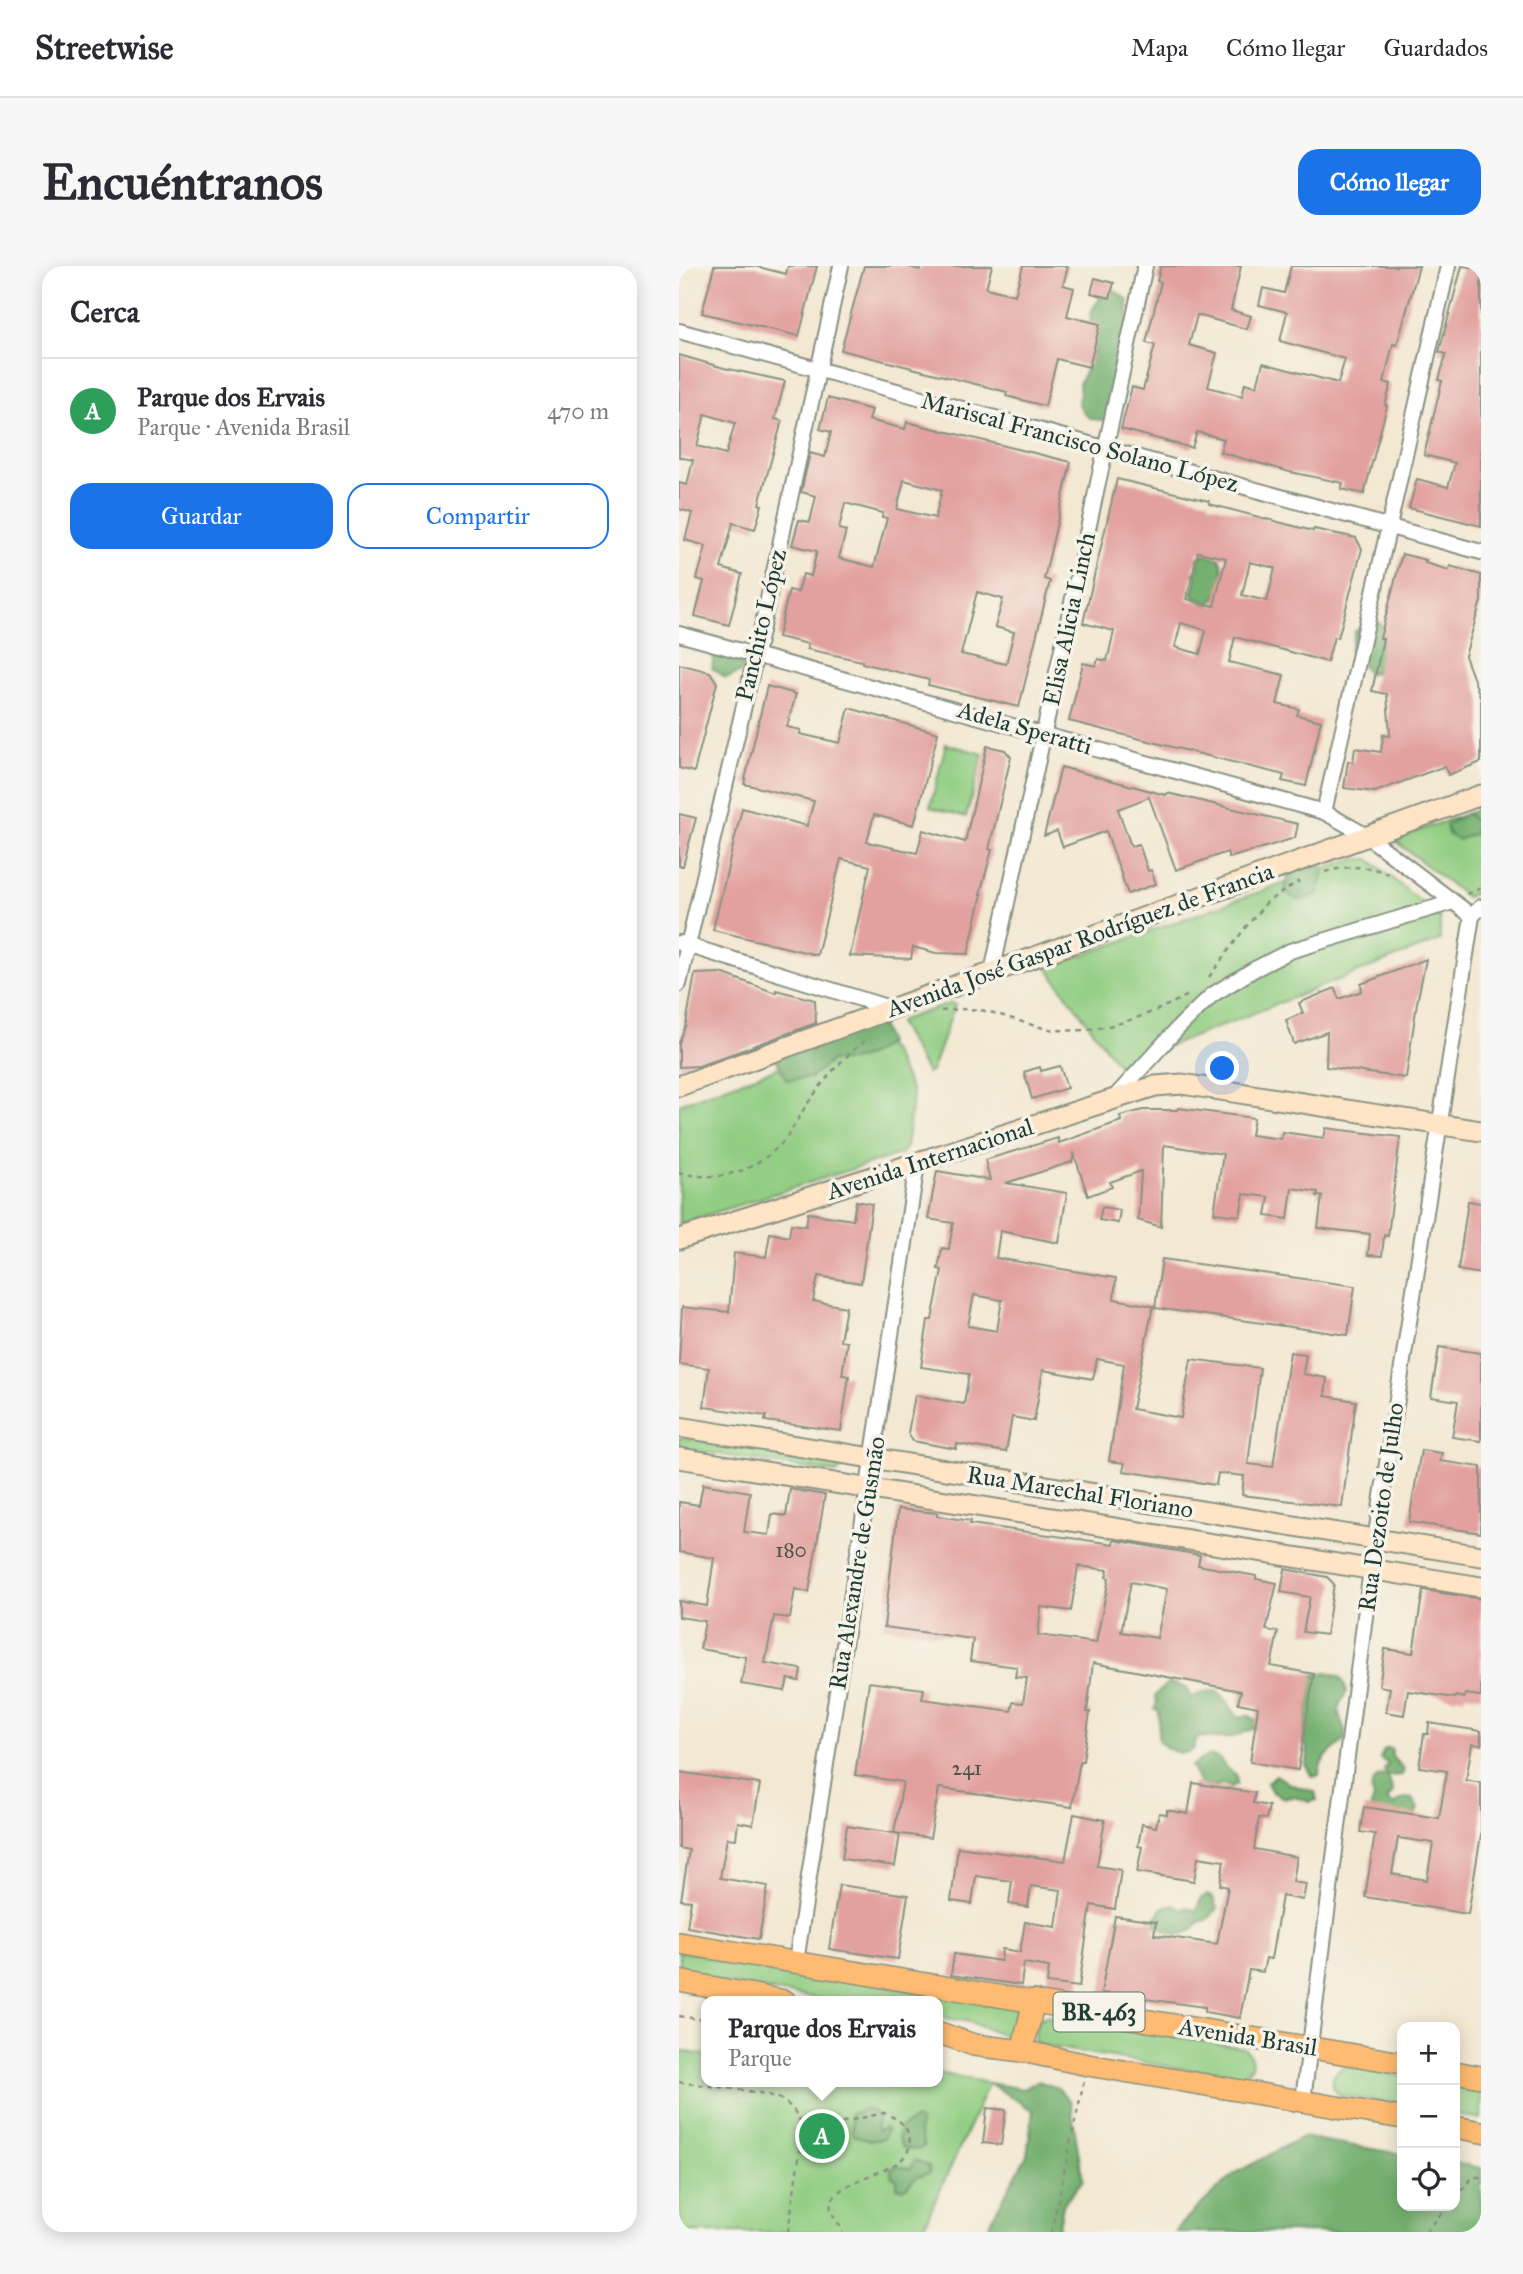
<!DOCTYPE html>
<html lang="es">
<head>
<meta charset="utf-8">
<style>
  :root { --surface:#fff; --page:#f7f7f7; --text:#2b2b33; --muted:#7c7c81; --line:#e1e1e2; --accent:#1a73e8 }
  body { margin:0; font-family:"IM FELL Great Primer",serif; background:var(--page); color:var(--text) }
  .controls { position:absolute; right:21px; bottom:21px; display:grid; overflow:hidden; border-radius:14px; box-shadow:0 4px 18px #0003 }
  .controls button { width:63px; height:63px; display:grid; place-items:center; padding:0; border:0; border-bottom:2px solid var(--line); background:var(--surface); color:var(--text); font:35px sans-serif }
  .you { position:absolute; left:544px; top:803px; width:24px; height:24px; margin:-18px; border:5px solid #fff; border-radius:50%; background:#1a73e8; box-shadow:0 0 0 10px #1a73e833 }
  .badge { display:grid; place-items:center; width:46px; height:46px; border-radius:50%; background:var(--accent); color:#fff; font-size:23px; font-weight:700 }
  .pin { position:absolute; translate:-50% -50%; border:4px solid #fff; box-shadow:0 2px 7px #0006 }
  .popup { position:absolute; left:22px; top:1730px; width:242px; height:91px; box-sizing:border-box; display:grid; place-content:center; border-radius:14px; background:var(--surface); filter:drop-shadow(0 2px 5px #0005); font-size:23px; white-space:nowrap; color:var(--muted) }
  .popup b { font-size:26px; color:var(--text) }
  .popup::after { content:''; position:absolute; left:50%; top:100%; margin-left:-14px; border:14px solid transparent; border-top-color:var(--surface) }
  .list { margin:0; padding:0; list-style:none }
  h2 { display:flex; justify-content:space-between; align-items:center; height:91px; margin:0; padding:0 28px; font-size:30px }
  h2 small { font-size:23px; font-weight:400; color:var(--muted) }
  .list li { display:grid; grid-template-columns:46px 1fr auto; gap:21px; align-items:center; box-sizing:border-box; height:105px; padding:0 28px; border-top:2px solid var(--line) }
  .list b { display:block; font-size:26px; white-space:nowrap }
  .list p { margin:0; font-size:23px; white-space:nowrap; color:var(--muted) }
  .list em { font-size:23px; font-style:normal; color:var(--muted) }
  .actions { display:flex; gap:14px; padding:21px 28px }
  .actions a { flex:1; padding:16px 0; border:2px solid var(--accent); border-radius:21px; text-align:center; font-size:24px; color:var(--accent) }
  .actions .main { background:var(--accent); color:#fff }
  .icon { flex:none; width:38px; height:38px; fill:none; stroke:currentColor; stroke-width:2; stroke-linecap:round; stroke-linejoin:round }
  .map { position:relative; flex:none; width:802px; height:1966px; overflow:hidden; border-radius:21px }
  header { display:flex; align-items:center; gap:42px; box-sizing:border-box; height:98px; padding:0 35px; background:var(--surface); border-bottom:2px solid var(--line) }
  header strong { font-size:33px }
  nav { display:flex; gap:38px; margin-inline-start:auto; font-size:24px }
  .intro { display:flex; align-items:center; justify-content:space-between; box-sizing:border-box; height:168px; padding:0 42px }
  h1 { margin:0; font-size:49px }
  .button { padding:18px 32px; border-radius:21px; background:var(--accent); color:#fff; font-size:24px; font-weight:700 }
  main { display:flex; gap:42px; padding:0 42px }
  aside { flex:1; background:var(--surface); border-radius:21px; box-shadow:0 4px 18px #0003 }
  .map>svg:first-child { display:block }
  .green { fill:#91cd82; stroke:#58855b; stroke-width:2 }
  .forest { fill:#74b070; stroke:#4a7652; stroke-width:2 }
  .building { fill:#e2a19f; fill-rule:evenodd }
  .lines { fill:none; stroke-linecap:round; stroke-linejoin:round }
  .street-casing { stroke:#899283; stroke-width:18 }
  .secondary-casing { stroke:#899283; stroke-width:23 }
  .primary-casing { stroke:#899283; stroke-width:24 }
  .path { stroke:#899283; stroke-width:2.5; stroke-dasharray:5 5; stroke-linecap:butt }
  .street { stroke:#fff; stroke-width:14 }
  .secondary { stroke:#ffe4c6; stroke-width:19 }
  .primary { stroke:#febb71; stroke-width:21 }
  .labels { text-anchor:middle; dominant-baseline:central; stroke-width:7; stroke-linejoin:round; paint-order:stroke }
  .number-label { font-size:21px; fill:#50564f }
  .shield { fill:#f7f3e8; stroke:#60746a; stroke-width:2 }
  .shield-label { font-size:23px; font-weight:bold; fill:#1f3d34 }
  .street-label { font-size:24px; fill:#1f3d34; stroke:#f7f3e8 }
</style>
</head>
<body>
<header>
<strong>Streetwise</strong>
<nav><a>Mapa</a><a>Cómo llegar</a><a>Guardados</a></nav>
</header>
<div class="intro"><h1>Encuéntranos</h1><a class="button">Cómo llegar</a></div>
<main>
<aside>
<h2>Cerca<small></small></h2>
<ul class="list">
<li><span class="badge" style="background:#2e9e5b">A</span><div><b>Parque dos Ervais</b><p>Parque · Avenida Brasil</p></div><em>470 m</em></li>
</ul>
<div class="actions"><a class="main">Guardar</a><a>Compartir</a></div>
</aside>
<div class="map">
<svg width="802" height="1966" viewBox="0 0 802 1966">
  <rect width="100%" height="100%" fill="#f7f3e8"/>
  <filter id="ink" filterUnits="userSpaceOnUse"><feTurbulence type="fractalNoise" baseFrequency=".0143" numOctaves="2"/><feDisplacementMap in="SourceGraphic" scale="14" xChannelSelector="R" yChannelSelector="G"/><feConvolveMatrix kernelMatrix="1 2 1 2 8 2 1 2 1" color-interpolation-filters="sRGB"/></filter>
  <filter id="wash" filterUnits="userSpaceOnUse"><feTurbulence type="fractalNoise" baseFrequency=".00686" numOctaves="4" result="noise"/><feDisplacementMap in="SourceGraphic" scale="28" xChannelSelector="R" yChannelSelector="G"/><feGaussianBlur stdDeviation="1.57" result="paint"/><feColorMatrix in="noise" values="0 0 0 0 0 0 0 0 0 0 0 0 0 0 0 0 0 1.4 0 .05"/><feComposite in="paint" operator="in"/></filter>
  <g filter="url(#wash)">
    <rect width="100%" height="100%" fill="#f3e8d2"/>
    <g class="green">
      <polygon points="267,478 304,488 287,551 251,541"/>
      <polygon points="802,543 802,624 787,631 718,576 720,571"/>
      <polygon points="672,593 690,593 761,652 761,674 440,800 368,702"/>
      <polygon points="273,737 276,739 252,806 248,807 220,758 222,754"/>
      <polygon points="183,771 199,772 213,785 234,828 227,881 221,888 0,958 0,838"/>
      <polygon points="0,1171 159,1196 162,1203 157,1207 0,1182"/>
      <polygon points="0,1685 336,1740 344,1751 340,1763 327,1771 291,1756 259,1751 258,1735 153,1735 0,1709"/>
      <polygon points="367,1750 565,1782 572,1791 573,1800 563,1812 359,1779 355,1775 359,1753"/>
      <polygon points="0,1785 27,1789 27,1816 258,1816 259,1807 310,1817 242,1966 0,1966"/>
      <path d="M 667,1800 L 723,1810 L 723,1839 L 660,1829 C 649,1818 653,1805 667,1800 Z"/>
      <polygon points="776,1819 802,1824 802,1853 776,1848"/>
    </g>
    <g class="forest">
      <path d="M 435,24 L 449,34 L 449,57 L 428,154 C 411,155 405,151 399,136 L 401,128 L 400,118 L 416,85 L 411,47 L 421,32 Z"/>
      <path d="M 525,288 L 541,293 C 547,305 541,330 530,339 L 516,332 L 513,328 L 517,314 L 515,308 L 519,303 L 519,292 Z"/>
      <polygon points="693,357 701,357 713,377 698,405 690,408 671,384 676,365"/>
      <polygon points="43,382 68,392 61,407 47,412 33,402 35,390"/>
      <polygon points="788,547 798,556 795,568 779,574 769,568 767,559"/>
      <path d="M 634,594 L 646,602 L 639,628 C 623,634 618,639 606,624 L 610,605 Z"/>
      <polygon points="192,750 203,761 209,777 191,789 173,795 152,795 131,812 108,814 97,793"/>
      <path d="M 648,1406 L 661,1411 C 676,1431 657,1432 660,1447 C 662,1460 667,1457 666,1474 C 655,1484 640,1492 640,1509 L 634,1511 L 627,1499 C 632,1481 625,1484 625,1472 C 627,1451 631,1430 634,1409 Z"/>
      <path d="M 492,1417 L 506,1421 L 510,1425 L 511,1432 C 546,1417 539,1427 559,1451 C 568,1448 572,1449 578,1456 L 576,1462 C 567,1465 557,1472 548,1472 C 538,1473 529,1470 518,1472 L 514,1484 C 502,1491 487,1484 479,1474 L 480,1445 L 475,1444 L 478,1437 L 476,1430 L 485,1420 Z"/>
      <path d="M 710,1482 L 713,1484 L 713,1491 L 725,1503 L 723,1509 L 709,1510 L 714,1526 L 708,1534 L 713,1539 L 726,1532 L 733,1533 L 739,1542 L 735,1551 L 691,1543 L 695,1532 C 690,1523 693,1517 700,1510 L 707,1509 L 705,1503 L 709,1498 L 701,1492 L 706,1483 Z"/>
      <polygon points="530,1489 540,1492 548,1503 557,1508 558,1518 552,1521 542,1518 535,1521 522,1519 512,1500"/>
      <polygon points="597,1509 611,1518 636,1526 638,1534 630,1536 616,1531 606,1532 593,1526 588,1517"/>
      <path d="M 528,1629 L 534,1632 L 538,1643 L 528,1654 L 521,1655 L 512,1665 L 499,1669 C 491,1665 484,1665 477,1659 L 476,1653 L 484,1641 L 494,1638 L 502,1644 L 508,1641 L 517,1645 L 522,1632 Z"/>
      <polygon points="359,1815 379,1822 391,1835 404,1914 384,1939 379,1966 308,1966 315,1949 348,1889 354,1845 310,1817 344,1823"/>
      <polygon points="185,1843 195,1846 200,1851 197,1861 199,1865 205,1862 208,1864 204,1873 190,1875 174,1869 171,1848"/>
      <polygon points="237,1853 241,1856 240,1865 245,1880 239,1884 224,1882 219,1873 221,1862"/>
      <polygon points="623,1871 723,1888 723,1940 776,1940 776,1897 802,1902 802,1966 496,1966 510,1950 555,1908"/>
      <polygon points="236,1894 250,1900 251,1907 238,1911 225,1923 218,1921 218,1914 212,1910 212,1903 218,1900 231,1903"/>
    </g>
    <g id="blocks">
      <g class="building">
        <polygon points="35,0 75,0 107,8 109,0 138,0 120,70 23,47"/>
        <polygon points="185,0 226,0 241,4 242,0 313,0 307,22 336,29 344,0 389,0 384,19 395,22 388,50 421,58 410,101 378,93 366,140 327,130 328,126 162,84"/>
        <polygon points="482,0 562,0 552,44 572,50 568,63 518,49 510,79 538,87 529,121 563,130 566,117 578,120 584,97 659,117 666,93 601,75 608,46 580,39 584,22 605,27 612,0 740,0 718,79 714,78 705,116 712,118 706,139 708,140 685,228 662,223 664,217 611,206 541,186 545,173 518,166 513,182 442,163 453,121 464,124 476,79 467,77 482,16 478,15"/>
        <polygon points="783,0 802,2 802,260 730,242 738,213 769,221 776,197 745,189 763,115 760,114 767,88 760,86"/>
        <polygon points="416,12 435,17 431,32 412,27"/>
        <path d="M 0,89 L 45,102 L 106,115 L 96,153 L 103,155 L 80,238 L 83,239 L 76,263 L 54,257 L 42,302 L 63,308 L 50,359 L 16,350 L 25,315 L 18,313 L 27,280 L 6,274 L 13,247 L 0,243 L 0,217 L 8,219 L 14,194 L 0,191 ZM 26,148 L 56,157 L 47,188 L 18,180 Z"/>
        <path d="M 149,132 L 193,144 L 190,154 L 226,163 L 228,156 L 392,196 L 365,313 L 371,315 L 340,441 L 249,419 L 250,414 L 183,397 L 183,395 L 128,383 L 129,378 L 99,371 L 110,324 L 119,326 L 124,308 L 132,310 L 138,285 L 113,279 L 120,254 L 131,256 L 137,230 L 122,226 L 131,187 L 146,191 L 152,166 L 141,163 ZM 225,214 L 263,224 L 256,252 L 218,243 ZM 166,237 L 204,247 L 203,251 L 208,252 L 195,301 L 160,292 L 167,265 L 160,263 ZM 298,326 L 324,333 L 316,361 L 335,366 L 327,398 L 282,388 Z"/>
        <path d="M 438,213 L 530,235 L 530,238 L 634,265 L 635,263 L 677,272 L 683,283 L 659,372 L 655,371 L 648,396 L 556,371 L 550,396 L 605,409 L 598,438 L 620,443 L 618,449 L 642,455 L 627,520 L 603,515 L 605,509 L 390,455 L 404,397 L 417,400 L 419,393 L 428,395 L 435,365 L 404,357 ZM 519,286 L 547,292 L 535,340 L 508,333 ZM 571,296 L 596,302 L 588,335 L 563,329 ZM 502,357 L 527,364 L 521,388 L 496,381 Z"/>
        <polygon points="723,288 747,294 746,297 770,304 771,300 802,309 802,335 786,390 802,433 802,496 769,509 766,500 696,526 665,522 669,495 674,496 676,482 702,486 704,469 711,470 708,428 693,425 704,373 701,372"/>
        <polygon points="0,398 31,406 38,417 15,506 0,502"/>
        <polygon points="88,420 117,428 108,461 122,464 121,468 161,477 170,442 259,467 235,559 195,549 188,576 238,587 244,564 286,576 308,480 326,484 332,491 310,583 313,584 301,628 303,628 289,688 257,687 234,681 232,693 171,690 191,600 162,593 138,689 34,664 63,542 128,560 135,535 65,518"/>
        <polygon points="382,501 487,529 488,527 619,558 616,572 550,592 548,586 497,604 470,531 439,543 452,580 460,578 469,605 472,604 477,618 449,628 427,565 384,581 378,565 365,570"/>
        <polygon points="0,548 17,552 4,600 0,600"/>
        <polygon points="747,693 738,737 727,812 647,801 648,766 615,778 607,754 624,747 620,737 656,722 660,733 683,725 682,718"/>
        <polygon points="42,707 97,727 97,724 136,734 137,757 20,800 0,801 0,777 7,758 16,708"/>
        <polygon points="381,800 388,822 353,833 345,806 361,801 362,805"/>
        <path d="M 499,842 L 575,852 L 572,869 L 602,873 L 603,866 L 645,872 L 647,862 L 721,871 L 709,970 L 705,969 L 703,990 L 689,989 L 691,968 L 639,962 L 643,930 L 638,930 L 639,926 L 613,922 L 609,953 L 587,950 L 590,931 L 565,928 L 561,950 L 535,947 L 544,888 L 485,879 L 482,961 L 459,954 L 462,905 L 431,916 L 433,921 L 409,930 L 395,888 L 393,896 L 327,917 L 388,927 L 380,977 L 321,965 L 317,992 L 437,1012 L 435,1033 L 474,1040 L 453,1143 L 502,1152 L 512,1093 L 581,1102 L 569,1198 L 594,1201 L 611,1086 L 627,1088 L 624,1108 L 648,1112 L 646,1130 L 677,1135 L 663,1241 L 563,1229 L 565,1210 L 539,1207 L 537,1219 L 444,1205 L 446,1197 L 430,1195 L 445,1098 L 418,1093 L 414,1113 L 364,1104 L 355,1155 L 333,1151 L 327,1186 L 278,1178 L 277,1183 L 234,1175 L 229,1167 L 236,1129 L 285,1138 L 290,1108 L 242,1101 L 249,1054 L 253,1054 L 263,1004 L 259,1003 L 263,982 L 270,983 L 274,957 L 249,953 L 258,905 L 311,914 L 306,894 L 379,872 L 380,877 L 442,855 L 441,850 L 464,844 L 499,844 ZM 295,1029 L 323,1034 L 318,1065 L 289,1060 Z"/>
        <polygon points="177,935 193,938 182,1017 139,1010 134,1035 167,1041 161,1075 168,1076 163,1109 170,1110 162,1165 86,1155 87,1150 25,1141 30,1102 0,1098 3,1041 50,1046 55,987 87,991 91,967 110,971 112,958 127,960 129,947 174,954"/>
        <polygon points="789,935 802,937 802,1008 779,1004"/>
        <polygon points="423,941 441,944 439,957 420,954"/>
        <polygon points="483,993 676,1020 669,1069 476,1042"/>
        <polygon points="760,1081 802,1087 802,1175 773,1171 779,1135 752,1131"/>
        <polygon points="742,1184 763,1187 761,1195 802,1201 802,1267 730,1256"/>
        <polygon points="24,1218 71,1226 65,1266 90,1269 93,1248 107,1250 111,1223 146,1229 130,1326 116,1323 111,1352 95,1350 86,1397 122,1403 120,1415 109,1413 106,1425 62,1418 67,1391 21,1383 26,1355 0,1351 0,1335 28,1340 35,1292 0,1286 0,1236 20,1239"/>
        <path d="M 219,1243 L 258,1247 L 258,1250 L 292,1255 L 291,1258 L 434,1278 L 435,1274 L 521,1289 L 519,1299 L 577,1310 L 577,1313 L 598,1317 L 587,1364 L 599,1366 L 592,1400 L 635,1408 L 619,1504 L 571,1496 L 579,1441 L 559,1437 L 562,1425 L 414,1397 L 408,1446 L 411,1446 L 404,1495 L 401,1495 L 393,1541 L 260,1522 L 251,1572 L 215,1567 L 224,1516 L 176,1509 L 190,1416 L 245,1423 L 243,1433 L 332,1445 L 334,1436 L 344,1437 L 348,1412 L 336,1411 L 338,1401 L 291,1395 L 294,1373 L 205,1361 ZM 399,1300 L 429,1304 L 427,1311 L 430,1312 L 417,1377 L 359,1369 L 362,1341 L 392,1345 ZM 452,1316 L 488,1323 L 478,1372 L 442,1366 Z"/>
        <polygon points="606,1303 648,1311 655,1318 647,1369 624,1366 631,1331 602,1326"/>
        <polygon points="744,1324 802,1333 802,1430 786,1428 785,1432 777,1430 776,1432 729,1425 725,1449 707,1446 711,1422 700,1420 706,1383 734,1387"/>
        <path d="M 750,1457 L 802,1465 L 802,1479 L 793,1478 L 787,1514 L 802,1517 L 802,1569 L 789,1648 L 686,1631 L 696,1568 L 681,1566 L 685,1541 L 760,1552 L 768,1505 L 740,1501 L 745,1468 L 749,1468 ZM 719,1572 L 754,1577 L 748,1614 L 713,1608 Z"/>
        <polygon points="0,1506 81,1518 74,1559 59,1556 57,1573 48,1572 41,1612 89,1620 80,1673 8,1661 12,1635 2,1634 10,1584 0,1582"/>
        <polygon points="514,1517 576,1527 574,1537 590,1540 587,1553 580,1552 575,1583 618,1591 614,1616 627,1618 624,1634 603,1630 592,1693 587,1692 584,1706 570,1704 561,1752 526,1746 526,1741 422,1727 436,1650 477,1656 475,1669 538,1678 549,1621 541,1619 545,1595 519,1591 515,1615 458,1606 463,1581 459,1580 463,1558 477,1561 480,1547 488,1548 488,1544 509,1548"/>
        <polygon points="395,1548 426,1554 418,1600 442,1604 436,1643 412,1639 400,1721 368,1717 370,1701 345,1697 342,1719 272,1709 275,1688 322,1695 323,1683 341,1686 346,1656 377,1661 382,1624 352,1620 349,1641 330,1638 333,1615 297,1610 293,1638 272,1635 279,1581 386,1595"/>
        <polygon points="168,1560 221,1568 216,1600 163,1593"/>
        <polygon points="160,1619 229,1629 219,1693 150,1683"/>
        <polygon points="308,1842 327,1844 322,1879 304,1877"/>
      </g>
    </g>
  </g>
  <g filter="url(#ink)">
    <use href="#blocks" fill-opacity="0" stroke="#899283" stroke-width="2"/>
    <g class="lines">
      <g class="street-casing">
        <g id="street">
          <polyline points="0,65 802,286"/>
          <polyline points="0,368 645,546 688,570 793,650 802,641"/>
          <polyline points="645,546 769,0"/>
          <polyline points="1,677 214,743"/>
          <polyline points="313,706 466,0"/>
          <polyline points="0,718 77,388 162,0"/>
          <polyline points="435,832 499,762 533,729 574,704 611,685 774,636"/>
          <polyline points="117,1696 238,898"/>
          <polyline points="624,1834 694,1288 793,650"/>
        </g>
      </g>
      <g class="secondary-casing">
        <g id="secondary">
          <polyline points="0,820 802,529"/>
          <polyline points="0,973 476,820 503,818 802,865"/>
          <polyline points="0,1161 802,1290"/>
          <polyline points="0,1192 802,1321"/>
        </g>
      </g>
      <g class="primary-casing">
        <g id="primary">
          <polyline points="0,1677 723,1797"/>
          <polyline points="0,1715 106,1735"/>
          <polyline points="258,1766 295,1779 343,1785 409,1799 723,1852"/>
          <polyline points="343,1785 355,1735"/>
          <polyline points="776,1806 802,1811"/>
          <polyline points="776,1861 802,1866"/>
        </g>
      </g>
      <g class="path">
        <path d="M 646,606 C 669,599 692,599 714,610"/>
        <polyline points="788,628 802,622"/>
        <polyline points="530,711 566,662 588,636 620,615"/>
        <path d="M 262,745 C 277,743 291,742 306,745 C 330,750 354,762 379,764 C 423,768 471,749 509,729"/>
        <path d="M 0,907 C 39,915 69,909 99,881 C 113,868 120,848 132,833 C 149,809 167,788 191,771"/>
        <polyline points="0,1750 27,1754"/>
        <path d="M 0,1816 C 22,1820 87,1824 103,1834 C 114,1841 122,1853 124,1865 L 109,1966"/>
        <path d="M 124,1865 L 205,1847 C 215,1851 225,1856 229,1867 C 243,1910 164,1904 152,1937 C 149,1947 161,1957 164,1966"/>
        <polyline points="776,1932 794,1911 802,1911"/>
        <polyline points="372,1966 405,1815"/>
        <polyline points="747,1966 769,1940"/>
      </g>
      <use href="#street" class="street"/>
      <use href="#secondary" class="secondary"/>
      <use href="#primary" class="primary"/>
    </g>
  </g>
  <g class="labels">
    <g class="number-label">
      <text x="112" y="1284">180</text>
      <text x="288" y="1502">241</text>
    </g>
    <rect class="shield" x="374.5" y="1726.5" width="91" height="39" rx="5"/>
    <g class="shield-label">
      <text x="420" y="1746">BR-463</text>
    </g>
    <g class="street-label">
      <text transform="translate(401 176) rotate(15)">Mariscal Francisco Solano López</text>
      <text transform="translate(390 353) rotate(-78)">Elisa Alicia Linch</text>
      <text transform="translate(82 359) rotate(-77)">Panchito López</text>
      <text transform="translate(346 462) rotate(16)">Adela Speratti</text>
      <text transform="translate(401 674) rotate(-20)">Avenida José Gaspar Rodríguez de Francia</text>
      <text transform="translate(251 893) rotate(-18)">Avenida Internacional</text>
      <text transform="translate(401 1226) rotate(9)">Rua Marechal Floriano</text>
      <text transform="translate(702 1241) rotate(-82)">Rua Dezoito de Julho</text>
      <text transform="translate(178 1297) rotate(-81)">Rua Alexandre de Gusmão</text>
      <text transform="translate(569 1771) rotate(9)">Avenida Brasil</text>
    </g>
  </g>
</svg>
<div class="controls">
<button>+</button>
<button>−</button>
<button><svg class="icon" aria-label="locate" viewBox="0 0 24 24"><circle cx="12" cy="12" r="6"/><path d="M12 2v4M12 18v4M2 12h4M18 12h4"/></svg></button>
</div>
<div class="you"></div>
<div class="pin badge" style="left:143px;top:1870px;background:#2e9e5b">A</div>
<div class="popup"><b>Parque dos Ervais</b>Parque</div>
</div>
</main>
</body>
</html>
